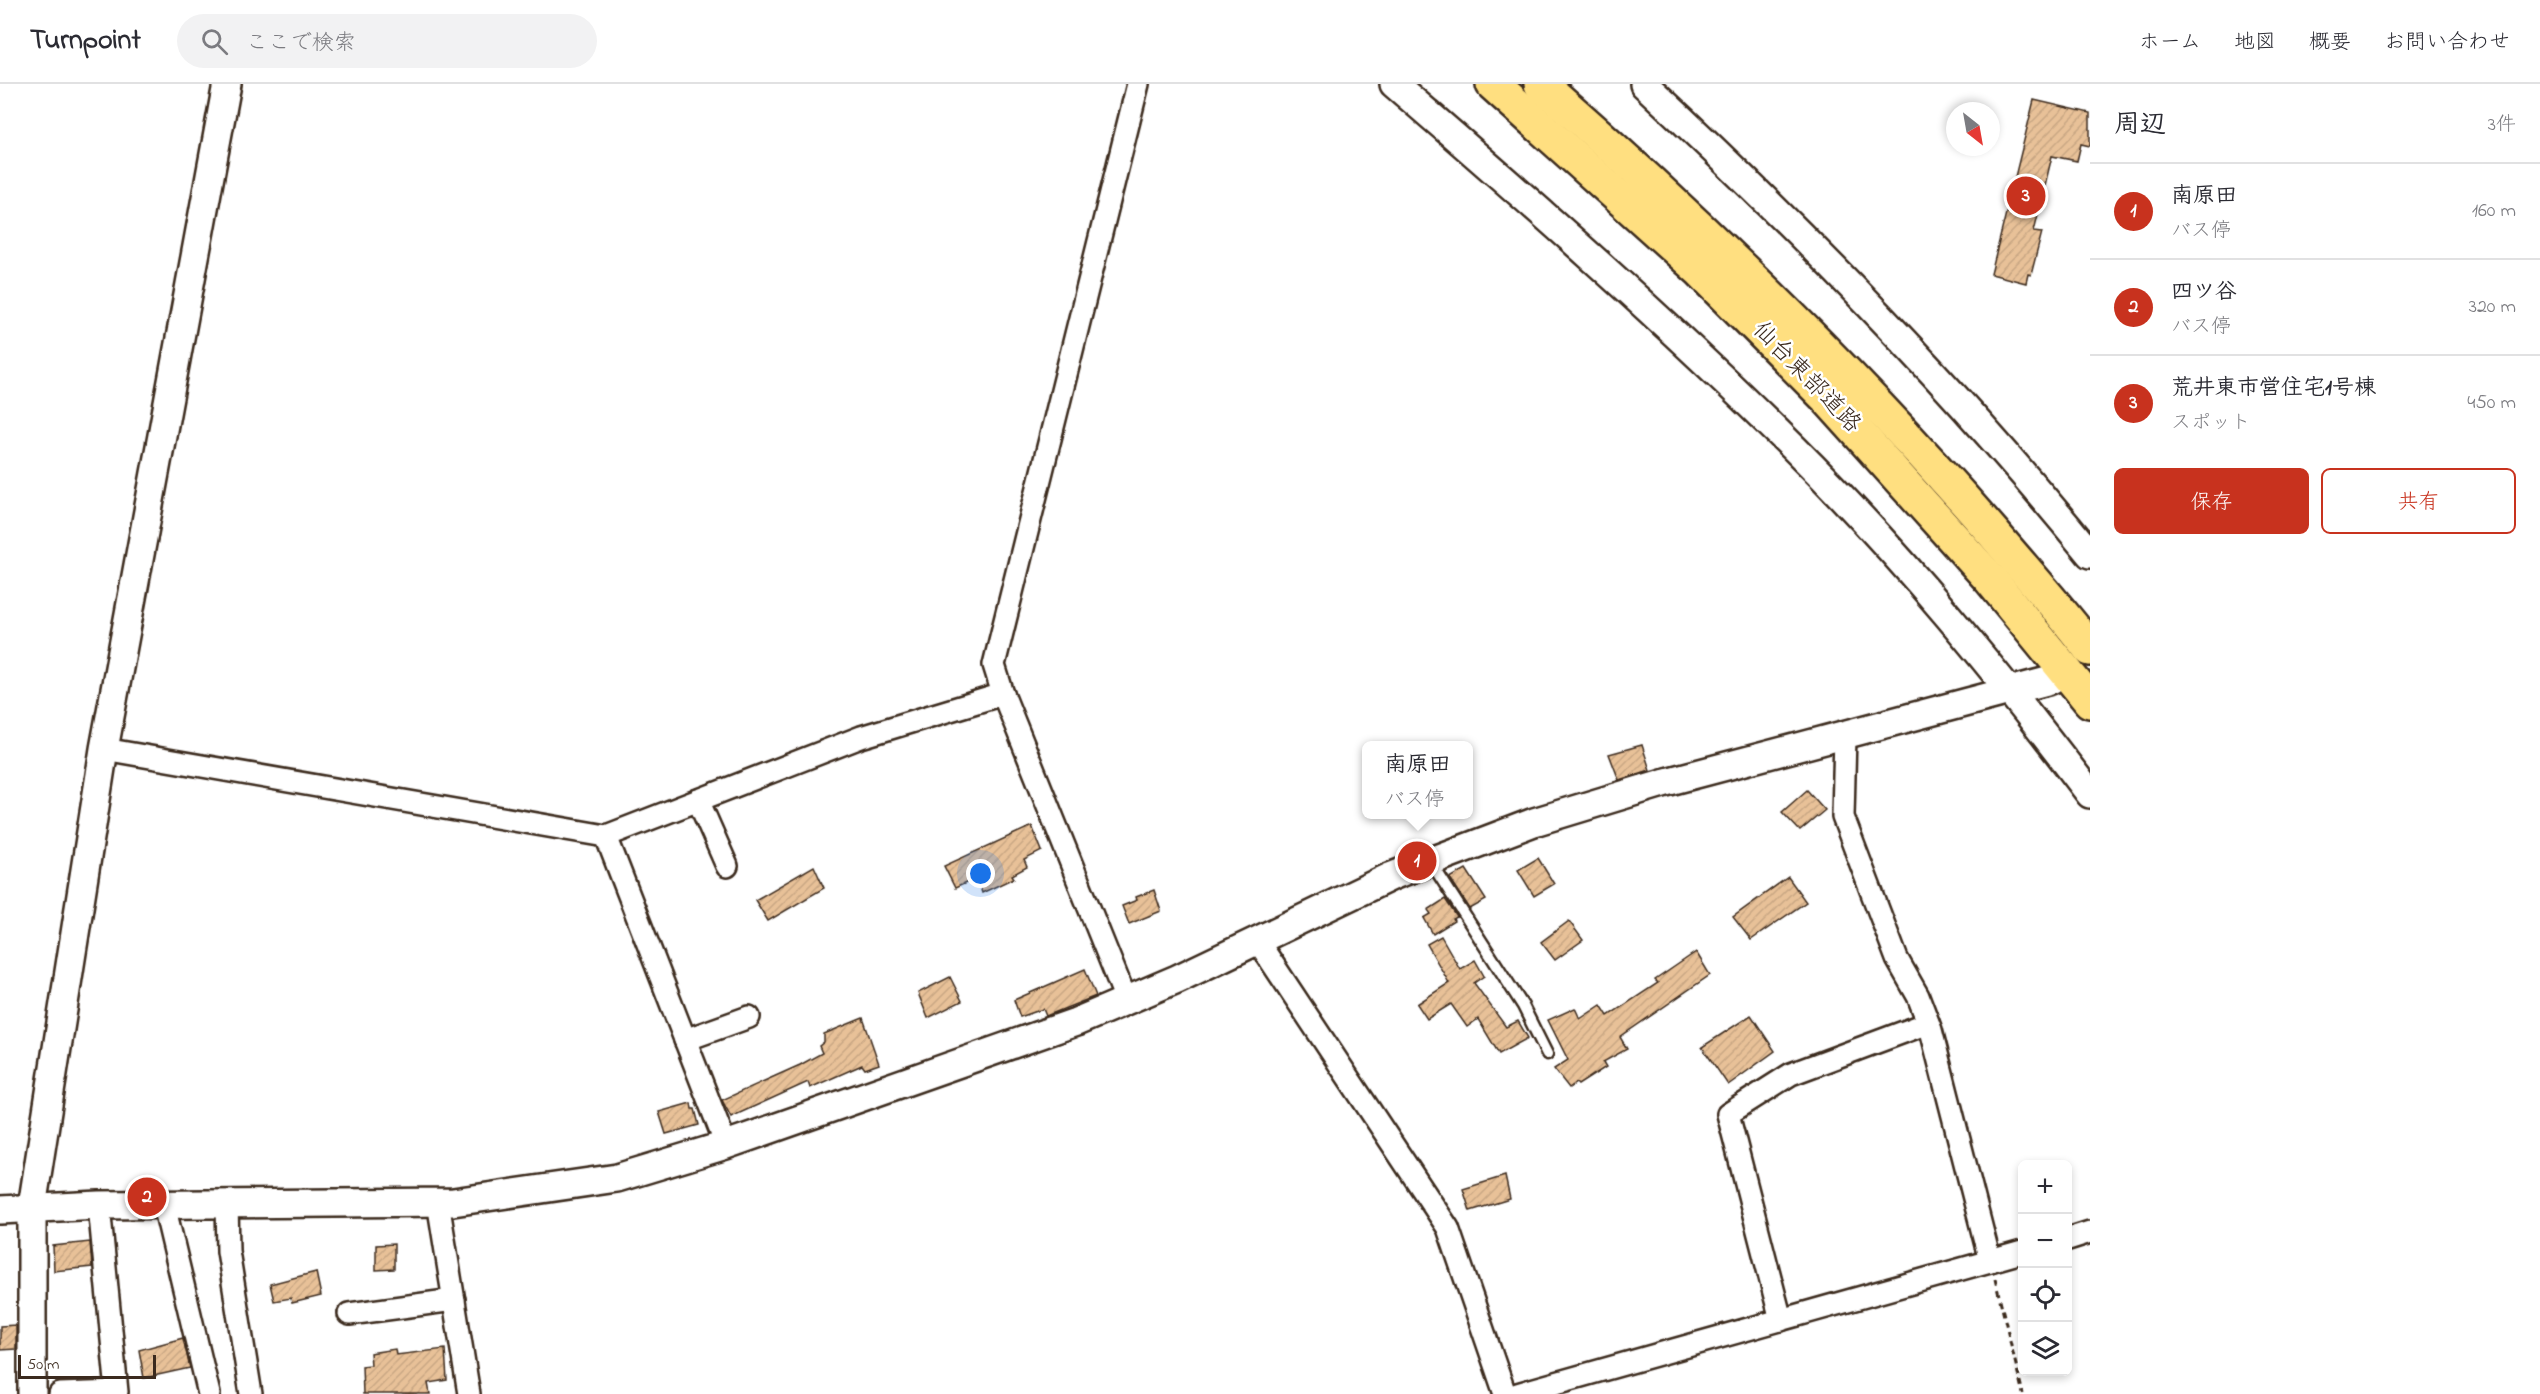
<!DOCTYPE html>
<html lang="ja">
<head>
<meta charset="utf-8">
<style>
  :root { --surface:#fff; --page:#f2f2f3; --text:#2b2b33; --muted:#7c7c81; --line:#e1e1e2; --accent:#c8321e }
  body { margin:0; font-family:"Indie Flower","Klee One",sans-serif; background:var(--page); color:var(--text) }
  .controls { position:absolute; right:18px; bottom:18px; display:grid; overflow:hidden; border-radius:9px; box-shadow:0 3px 9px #0003 }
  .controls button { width:54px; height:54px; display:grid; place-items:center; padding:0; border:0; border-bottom:2px solid var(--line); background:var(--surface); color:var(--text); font:30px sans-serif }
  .compass { position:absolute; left:1946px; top:18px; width:54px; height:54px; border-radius:50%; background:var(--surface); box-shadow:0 3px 9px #0003; rotate:149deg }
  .scale { position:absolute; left:18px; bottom:15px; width:138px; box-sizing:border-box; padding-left:6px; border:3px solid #3b2a1e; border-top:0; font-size:16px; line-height:21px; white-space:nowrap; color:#3b2a1e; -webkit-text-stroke:4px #fff; paint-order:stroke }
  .you { position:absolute; left:981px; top:790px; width:21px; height:21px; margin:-15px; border:4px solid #fff; border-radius:50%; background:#1a73e8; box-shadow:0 0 0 9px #1a73e833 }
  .badge { display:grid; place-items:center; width:39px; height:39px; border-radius:50%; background:var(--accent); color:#fff; font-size:20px; font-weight:700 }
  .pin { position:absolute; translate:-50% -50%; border:3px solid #fff; box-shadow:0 2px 6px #0006 }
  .popup { position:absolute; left:1362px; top:657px; width:111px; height:78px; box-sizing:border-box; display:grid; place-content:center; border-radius:9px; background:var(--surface); filter:drop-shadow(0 2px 4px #0005); font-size:20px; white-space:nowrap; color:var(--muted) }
  .popup b { font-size:22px; color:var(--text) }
  .popup::after { content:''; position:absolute; left:50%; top:100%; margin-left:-12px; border:12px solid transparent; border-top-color:var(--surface) }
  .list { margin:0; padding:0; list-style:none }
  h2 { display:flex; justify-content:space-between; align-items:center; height:78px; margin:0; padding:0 24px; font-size:26px }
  h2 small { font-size:20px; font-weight:400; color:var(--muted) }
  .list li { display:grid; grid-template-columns:39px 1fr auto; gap:18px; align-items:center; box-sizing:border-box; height:96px; padding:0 24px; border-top:2px solid var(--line) }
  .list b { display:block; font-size:22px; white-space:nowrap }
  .list p { margin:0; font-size:20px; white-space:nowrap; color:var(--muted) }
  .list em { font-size:20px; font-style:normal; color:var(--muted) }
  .actions { display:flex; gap:12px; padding:18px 24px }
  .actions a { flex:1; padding:14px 0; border:2px solid var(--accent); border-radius:9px; text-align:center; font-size:21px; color:var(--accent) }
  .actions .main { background:var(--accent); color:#fff }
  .icon { flex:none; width:33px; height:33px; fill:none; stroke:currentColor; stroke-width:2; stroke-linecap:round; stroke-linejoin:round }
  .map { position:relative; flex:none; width:2090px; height:1310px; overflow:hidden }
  header { display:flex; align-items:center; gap:36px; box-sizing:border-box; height:84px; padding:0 30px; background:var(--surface); border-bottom:2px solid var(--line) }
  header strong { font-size:28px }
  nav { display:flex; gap:33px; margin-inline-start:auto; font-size:21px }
  .search { width:420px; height:54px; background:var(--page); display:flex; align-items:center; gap:15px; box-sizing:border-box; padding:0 21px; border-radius:33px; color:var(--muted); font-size:22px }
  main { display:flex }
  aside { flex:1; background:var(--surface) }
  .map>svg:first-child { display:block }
  .building { fill:url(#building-hatch); stroke:#3b2a1e; stroke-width:1.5 }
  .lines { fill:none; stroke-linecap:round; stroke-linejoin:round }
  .service-casing { stroke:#3b2a1e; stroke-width:15 }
  .minor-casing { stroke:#3b2a1e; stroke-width:26 }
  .tertiary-casing { stroke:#3b2a1e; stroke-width:32 }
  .motorway-casing { stroke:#3b2a1e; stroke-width:38 }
  .path { stroke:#3b2a1e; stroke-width:3; stroke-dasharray:6 4.5; stroke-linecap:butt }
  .service { stroke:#fff; stroke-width:10 }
  .minor { stroke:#fff; stroke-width:21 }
  .tertiary { stroke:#fff; stroke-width:27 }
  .motorway { stroke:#ffdf80; stroke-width:33 }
  .labels { text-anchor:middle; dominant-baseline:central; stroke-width:5; stroke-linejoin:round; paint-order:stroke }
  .street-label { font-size:24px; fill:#3b2a1e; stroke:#fff }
</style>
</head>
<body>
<header>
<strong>Turnpoint</strong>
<div class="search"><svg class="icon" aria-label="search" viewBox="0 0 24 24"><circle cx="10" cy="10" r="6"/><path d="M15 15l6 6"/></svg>ここで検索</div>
<nav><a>ホーム</a><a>地図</a><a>概要</a><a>お問い合わせ</a></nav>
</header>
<main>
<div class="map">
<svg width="2090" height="1310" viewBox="0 0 2090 1310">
  <defs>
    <pattern id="building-hatch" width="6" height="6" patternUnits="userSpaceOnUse" patternTransform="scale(1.5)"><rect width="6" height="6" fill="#e8c198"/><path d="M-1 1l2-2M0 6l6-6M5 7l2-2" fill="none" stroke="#c8a683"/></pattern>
  </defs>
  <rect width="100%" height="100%" fill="#fff"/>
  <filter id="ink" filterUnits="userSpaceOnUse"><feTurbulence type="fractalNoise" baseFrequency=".0167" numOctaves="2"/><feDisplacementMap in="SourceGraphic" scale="12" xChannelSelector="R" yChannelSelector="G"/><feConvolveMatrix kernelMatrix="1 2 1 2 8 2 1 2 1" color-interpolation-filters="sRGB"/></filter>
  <g filter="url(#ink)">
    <g class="building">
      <polygon points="2034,16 2090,29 2090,62 2081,60 2077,77 2052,72 2034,147 2042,148 2031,191 2028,190 2026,199 1991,190"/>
      <polygon points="1642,661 1650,686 1619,696 1609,670"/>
      <polygon points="1807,706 1825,726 1800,747 1782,728"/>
      <polygon points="1032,742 1042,767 1024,776 1027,783 1012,791 1014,794 982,809 977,794 955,804 944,782"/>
      <polygon points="1538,774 1554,800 1534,812 1518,786"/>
      <polygon points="814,782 824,804 768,837 755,816"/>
      <polygon points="1466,785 1486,816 1470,825 1450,794"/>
      <polygon points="1788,793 1806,818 1751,856 1733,833"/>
      <polygon points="1154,806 1161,827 1129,840 1122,822 1137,816 1136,813"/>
      <polygon points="1445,815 1457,833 1453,835 1454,837 1433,850 1424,834 1431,830 1428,826"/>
      <polygon points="1569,837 1583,856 1555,876 1541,858"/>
      <polygon points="1441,852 1460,885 1475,876 1484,892 1474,899 1506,943 1518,937 1528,954 1499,970 1478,935 1467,943 1451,920 1427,935 1417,920 1449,899 1427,860"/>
      <polygon points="1696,868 1710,891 1620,953 1627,965 1603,978 1606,983 1578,1001 1576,999 1569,1004 1554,985 1568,976 1548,936 1575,924 1580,935 1601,921 1608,932 1658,899 1655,896"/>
      <polygon points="1085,885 1096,912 1046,932 1043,925 1020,933 1014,916"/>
      <polygon points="950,893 962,917 928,934 918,909"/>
      <polygon points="1751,931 1775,967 1728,1001 1702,963"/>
      <polygon points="863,934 879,980 865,985 862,981 810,1004 808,998 731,1033 722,1016 800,981 822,969 819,962 824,958 824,950"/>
      <polygon points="691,1019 692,1025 695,1025 699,1041 666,1050 659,1028"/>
      <polygon points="1505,1092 1510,1115 1470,1127 1463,1105"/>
      <polygon points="90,1158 92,1183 54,1187 53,1162"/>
      <polygon points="394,1160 394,1185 376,1186 376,1161"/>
      <polygon points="316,1188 321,1212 292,1219 291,1214 274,1217 270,1200"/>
      <polygon points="16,1241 16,1265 0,1266 0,1242"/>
      <polygon points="183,1254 190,1284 144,1294 139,1266"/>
      <polygon points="395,1265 396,1271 445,1265 447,1296 428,1299 430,1310 363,1310 362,1282 371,1281 370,1269"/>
    </g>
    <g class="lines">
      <g class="service-casing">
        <polyline id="service" points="1430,777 1523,922 1547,970"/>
      </g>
      <g class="minor-casing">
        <g id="minor">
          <polyline points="1003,610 994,581 1138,0"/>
          <polyline points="1845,651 1843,733 1897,875 1918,912 1931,946 1990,1177"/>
          <polyline points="104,665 606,752"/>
          <polyline points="698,716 727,782"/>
          <polyline points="1257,856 1448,1144 1505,1310"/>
          <polyline points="685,956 749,933"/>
          <polyline points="726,1061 606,752 861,653 1003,610 1127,918"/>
          <polyline points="438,1118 469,1310"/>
          <polyline points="227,1119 228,1167 251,1310"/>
          <polyline points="164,1121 209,1310"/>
          <polyline points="2068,1155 2090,1148"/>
          <polyline points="349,1230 454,1216"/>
          <polyline points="1781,1236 1728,1030 1791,990 1928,939"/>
          <polyline points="60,1310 117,1308 99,1121"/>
          <polyline points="1517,1310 2022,1168"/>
        </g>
      </g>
      <g class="tertiary-casing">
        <g id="tertiary">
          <path d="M 1394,0 C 1531,118 1666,237 1794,364 C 1902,471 1998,589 2090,710"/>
          <path d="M 1644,0 C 1802,147 1954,302 2090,470"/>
          <polyline points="0,1126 99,1121 453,1118 617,1094 726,1061 1076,938 1177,895 1392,792 1534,738 1666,698 2051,596"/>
          <polyline points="32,1310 32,1123 104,665 227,0"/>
        </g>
      </g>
      <g class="motorway-casing">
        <g id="motorway">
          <polyline points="1493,0 1700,186 1827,314 1991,496 2090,617"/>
          <path d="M 1541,0 C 1701,140 1854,289 1994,450 C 2026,488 2060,525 2090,565"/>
        </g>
      </g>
      <polyline class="path" points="1995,1195 2023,1310"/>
      <use href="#service" class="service"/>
      <use href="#minor" class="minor"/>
      <use href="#tertiary" class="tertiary"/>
      <use href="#motorway" class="motorway"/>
    </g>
  </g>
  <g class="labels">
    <g class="street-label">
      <text transform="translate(1806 294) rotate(46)">仙台東部道路</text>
    </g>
  </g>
</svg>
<div class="controls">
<button>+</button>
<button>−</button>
<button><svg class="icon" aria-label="locate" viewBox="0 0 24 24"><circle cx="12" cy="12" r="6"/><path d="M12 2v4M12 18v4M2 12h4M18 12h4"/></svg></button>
<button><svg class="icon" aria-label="layers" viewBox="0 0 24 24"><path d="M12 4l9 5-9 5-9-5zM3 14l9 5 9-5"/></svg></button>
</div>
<svg class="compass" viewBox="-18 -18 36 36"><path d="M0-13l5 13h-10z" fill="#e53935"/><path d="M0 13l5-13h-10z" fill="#7c7c81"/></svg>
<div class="scale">50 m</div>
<div class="you"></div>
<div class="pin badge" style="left:1417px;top:777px">1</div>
<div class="popup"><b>南原田</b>バス停</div>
<div class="pin badge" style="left:147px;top:1113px">2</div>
<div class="pin badge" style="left:2026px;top:112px">3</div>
</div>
<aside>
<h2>周辺<small>3件</small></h2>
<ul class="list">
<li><span class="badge">1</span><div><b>南原田</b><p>バス停</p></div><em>160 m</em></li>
<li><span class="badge">2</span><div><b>四ツ谷</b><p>バス停</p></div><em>320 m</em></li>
<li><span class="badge">3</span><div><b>荒井東市営住宅1号棟</b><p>スポット</p></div><em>450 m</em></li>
</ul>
<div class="actions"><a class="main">保存</a><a>共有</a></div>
</aside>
</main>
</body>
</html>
